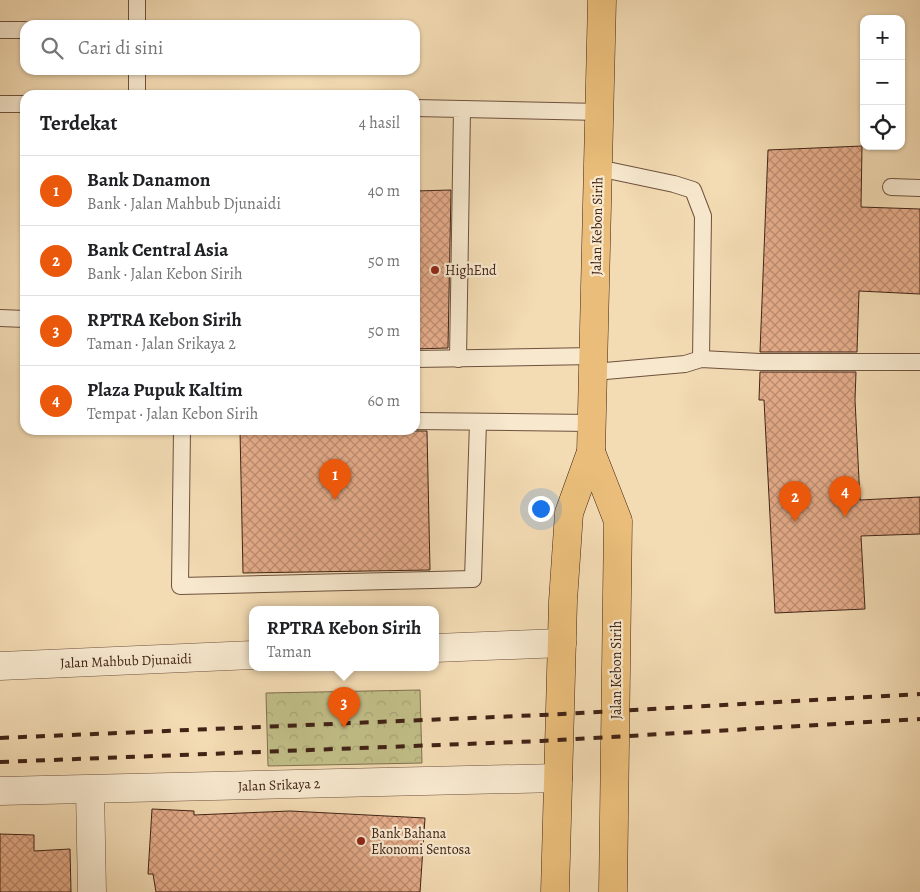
<!DOCTYPE html>
<html lang="id">
<head>
<meta charset="utf-8">
<style>
  :root { --surface:#fff; --page:#f2f2f2; --text:#202124; --muted:#757577; --line:#e0e0e0; --accent:#ea580c }
  body { margin:0; font-family:Alegreya,serif; background:var(--page); color:var(--text) }
  .controls { position:absolute; right:15px; top:15px; display:grid; overflow:hidden; border-radius:10px; box-shadow:0 1px 4px #0004 }
  .controls button { width:45px; height:45px; display:grid; place-items:center; padding:0; border:0; border-bottom:1px solid var(--line); background:var(--surface); color:var(--text); font:25px sans-serif }
  .you { position:absolute; left:540px; top:508px; width:18px; height:18px; margin:-12px; border:4px solid #fff; border-radius:50%; background:#1a73e8; box-shadow:0 0 0 8px #1a73e833 }
  .badge { display:grid; place-items:center; width:32px; height:32px; border-radius:50%; background:var(--accent); color:#fff; font-size:16px; font-weight:700 }
  .pin { position:absolute; translate:-50% -41px; filter:drop-shadow(0 1px 2px #0008) }
  .pin::after { content:''; position:absolute; top:26px; width:18px; height:15px; background:inherit; clip-path:polygon(0 0,100% 0,50% 100%) }
  .popup { position:absolute; left:249px; top:606px; width:190px; height:65px; box-sizing:border-box; display:grid; place-content:center; border-radius:10px; background:var(--surface); filter:drop-shadow(0 1px 4px #0005); font-size:16px; white-space:nowrap; color:var(--muted) }
  .popup b { font-size:19px; color:var(--text) }
  .popup::after { content:''; position:absolute; left:50%; top:100%; margin-left:-10px; border:10px solid transparent; border-top-color:var(--surface) }
  .list { margin:0; padding:0; list-style:none }
  h2 { display:flex; justify-content:space-between; align-items:center; height:65px; margin:0; padding:0 20px; font-size:21px }
  h2 small { font-size:16px; font-weight:400; color:var(--muted) }
  .list li { display:grid; grid-template-columns:32px 1fr auto; gap:15px; align-items:center; box-sizing:border-box; height:70px; padding:0 20px; border-top:1px solid var(--line) }
  .list b { display:block; font-size:19px; white-space:nowrap }
  .list p { margin:0; font-size:16px; white-space:nowrap; color:var(--muted) }
  .list em { font-size:16px; font-style:normal; color:var(--muted) }
  .icon { flex:none; width:28px; height:28px; fill:none; stroke:currentColor; stroke-width:2; stroke-linecap:round; stroke-linejoin:round }
  .map { position:relative; flex:none; width:920px; height:892px; overflow:hidden }
  .search { position:absolute; background:var(--surface); box-shadow:0 1px 4px #0004; left:20px; top:20px; width:400px; height:55px; display:flex; align-items:center; gap:12px; box-sizing:border-box; padding:0 18px; border-radius:15px; color:var(--muted); font-size:19px }
  .panel { position:absolute; background:var(--surface); box-shadow:0 1px 4px #0004; left:20px; top:90px; width:400px; height:345px; border-radius:15px }
  .map>svg:first-child { display:block }
  .park { fill:url(#park-crowns); stroke:#81704f }
  .building { fill:url(#building-cross-hatch); stroke:#412316 }
  .lines { fill:none; stroke-linecap:round; stroke-linejoin:round }
  .lane-casing { stroke:#6e513d; stroke-width:18 }
  .street-casing { stroke:#6e513d; stroke-width:29 }
  .primary-casing { stroke:#412316; stroke-width:29 }
  .lane { stroke:#f7e8ce; stroke-width:16 }
  .street { stroke:#f7e8ce; stroke-width:28 }
  .primary { stroke:#eabe7a; stroke-width:28 }
  .rail { stroke:#412316; stroke-width:4; stroke-dasharray:9 9; stroke-linecap:butt }
  .poi-dot { fill:#8f2418; stroke:#f7e8ce; stroke-width:2 }
  .labels { text-anchor:middle; dominant-baseline:central; stroke-width:4.5; stroke-linejoin:round; paint-order:stroke }
  .street-label { font-size:14px; fill:#412316; stroke:#f7e8ce }
  .poi-label { font-size:14px; fill:#412316; stroke:#f7e8ce; text-anchor:start }
</style>
</head>
<body>
<div class="map">
<svg width="920" height="892" viewBox="0 0 920 892">
  <defs>
    <pattern id="park-crowns" width="20" height="18" patternUnits="userSpaceOnUse" patternTransform="scale(1.25)"><rect width="20" height="18" fill="#c1be88"/><path d="M2 6a3 3 0 1 1 6 0M12 15a3 3 0 1 1 6 0" fill="none" stroke="#a7a375"/></pattern>
    <pattern id="building-cross-hatch" width="8" height="8" patternUnits="userSpaceOnUse" patternTransform="scale(1.25)"><rect width="8" height="8" fill="#e6ad8b"/><path d="M0 0l8 8M0 8l8-8" fill="none" stroke="#bc8c71"/></pattern>
  </defs>
  <rect width="100%" height="100%" fill="#f3dbb3"/>
  <filter id="stains"><feTurbulence type="fractalNoise" baseFrequency=".004" numOctaves="4"/><feColorMatrix values="0 0 0 0 .2 0 0 0 0 .09 0 0 0 0 .02 0 0 0 .5 -.17"/></filter>
  <radialGradient id="worn" r=".72"><stop offset=".6" stop-color="#630" stop-opacity="0"/><stop offset="1" stop-color="#630" stop-opacity=".3"/></radialGradient>
  <polygon class="park" points="420,690 422,763 268,766 266,693"/>
  <g class="building">
    <polygon points="862,146 861,207 920,209 920,294 859,291 857,352 760,352 768,150"/>
    <polygon points="451,190 448,348 415,349 415,191"/>
    <polygon points="760,372 856,372 855,400 860,500 920,497 920,534 861,536 865,609 775,613 764,400 759,400"/>
    <polygon points="240,430 427,431 430,570 243,573"/>
    <polygon points="152,809 194,811 194,815 290,811 425,818 420,892 156,892 153,874 148,874"/>
    <polygon points="0,834 34,835 34,851 70,849 71,892 0,892"/>
  </g>
  <g class="lines">
    <g class="lane-casing">
      <g id="lane">
        <polyline points="137,25 137,0"/>
        <polyline points="0,30 25,30"/>
        <polyline points="137,95 137,70"/>
        <polyline points="0,104 25,104"/>
        <polyline points="415,108 462,109 458,359"/>
        <polyline points="462,109 600,112"/>
        <polyline points="598,168 674,184 693,190 703,216 701,359"/>
        <polyline points="891,187 920,188"/>
        <polyline points="0,318 25,319"/>
        <polyline points="415,359 594,356"/>
        <polyline points="594,372 685,364 701,359 760,362 920,362"/>
        <polyline points="415,421 592,423"/>
        <polyline points="182,430 180,586 473,579 478,422"/>
      </g>
    </g>
    <g class="street-casing">
      <g id="street">
        <polyline points="435,648 562,643"/>
        <polyline points="0,666 253,655"/>
        <polyline points="90,790 92,892"/>
        <polyline points="0,791 558,778"/>
      </g>
    </g>
    <g class="primary-casing">
      <g id="primary">
        <polyline points="591,452 618,521 613,892"/>
        <polyline points="555,892 563,601 569,513 591,452 602,0"/>
      </g>
    </g>
    <use href="#lane" class="lane"/>
    <use href="#street" class="street"/>
    <use href="#primary" class="primary"/>
    <g class="rail">
      <polyline points="0,738 542,715 920,694"/>
      <polyline points="0,762 542,741 920,719"/>
    </g>
  </g>
  <g class="poi-dot">
    <circle cx="435" cy="270" r="5"/>
    <circle cx="361" cy="841" r="5"/>
  </g>
  <g class="labels">
    <g class="street-label">
      <text transform="translate(597 226) rotate(-89)">Jalan Kebon Sirih</text>
      <text transform="translate(126 661) rotate(-2)">Jalan Mahbub Djunaidi</text>
      <text transform="translate(616 670) rotate(-90)">Jalan Kebon Sirih</text>
      <text transform="translate(279 785) rotate(-2)">Jalan Srikaya 2</text>
    </g>
    <g class="poi-label">
      <text x="445" y="270">HighEnd</text>
      <text x="371" y="833">Bank Bahana<tspan x="371" dy="16">Ekonomi Sentosa</tspan></text>
    </g>
  </g>
  <rect width="100%" height="100%" filter="url(#stains)"/>
  <rect width="100%" height="100%" fill="url(#worn)"/>
</svg>
<div class="controls">
<button>+</button>
<button>−</button>
<button><svg class="icon" aria-label="locate" viewBox="0 0 24 24"><circle cx="12" cy="12" r="6"/><path d="M12 2v4M12 18v4M2 12h4M18 12h4"/></svg></button>
</div>
<div class="you"></div>
<div class="pin badge" style="left:335px;top:500px">1</div>
<div class="pin badge" style="left:795px;top:522px">2</div>
<div class="pin badge" style="left:344px;top:728px">3</div>
<div class="popup"><b>RPTRA Kebon Sirih</b>Taman</div>
<div class="pin badge" style="left:845px;top:517px">4</div>
<div class="search"><svg class="icon" aria-label="search" viewBox="0 0 24 24"><circle cx="10" cy="10" r="6"/><path d="M15 15l6 6"/></svg>Cari di sini</div>
<section class="panel">
<h2>Terdekat<small>4 hasil</small></h2>
<ul class="list">
<li><span class="badge">1</span><div><b>Bank Danamon</b><p>Bank · Jalan Mahbub Djunaidi</p></div><em>40 m</em></li>
<li><span class="badge">2</span><div><b>Bank Central Asia</b><p>Bank · Jalan Kebon Sirih</p></div><em>50 m</em></li>
<li><span class="badge">3</span><div><b>RPTRA Kebon Sirih</b><p>Taman · Jalan Srikaya 2</p></div><em>50 m</em></li>
<li><span class="badge">4</span><div><b>Plaza Pupuk Kaltim</b><p>Tempat · Jalan Kebon Sirih</p></div><em>60 m</em></li>
</ul>
</section>
</div>
</body>
</html>
